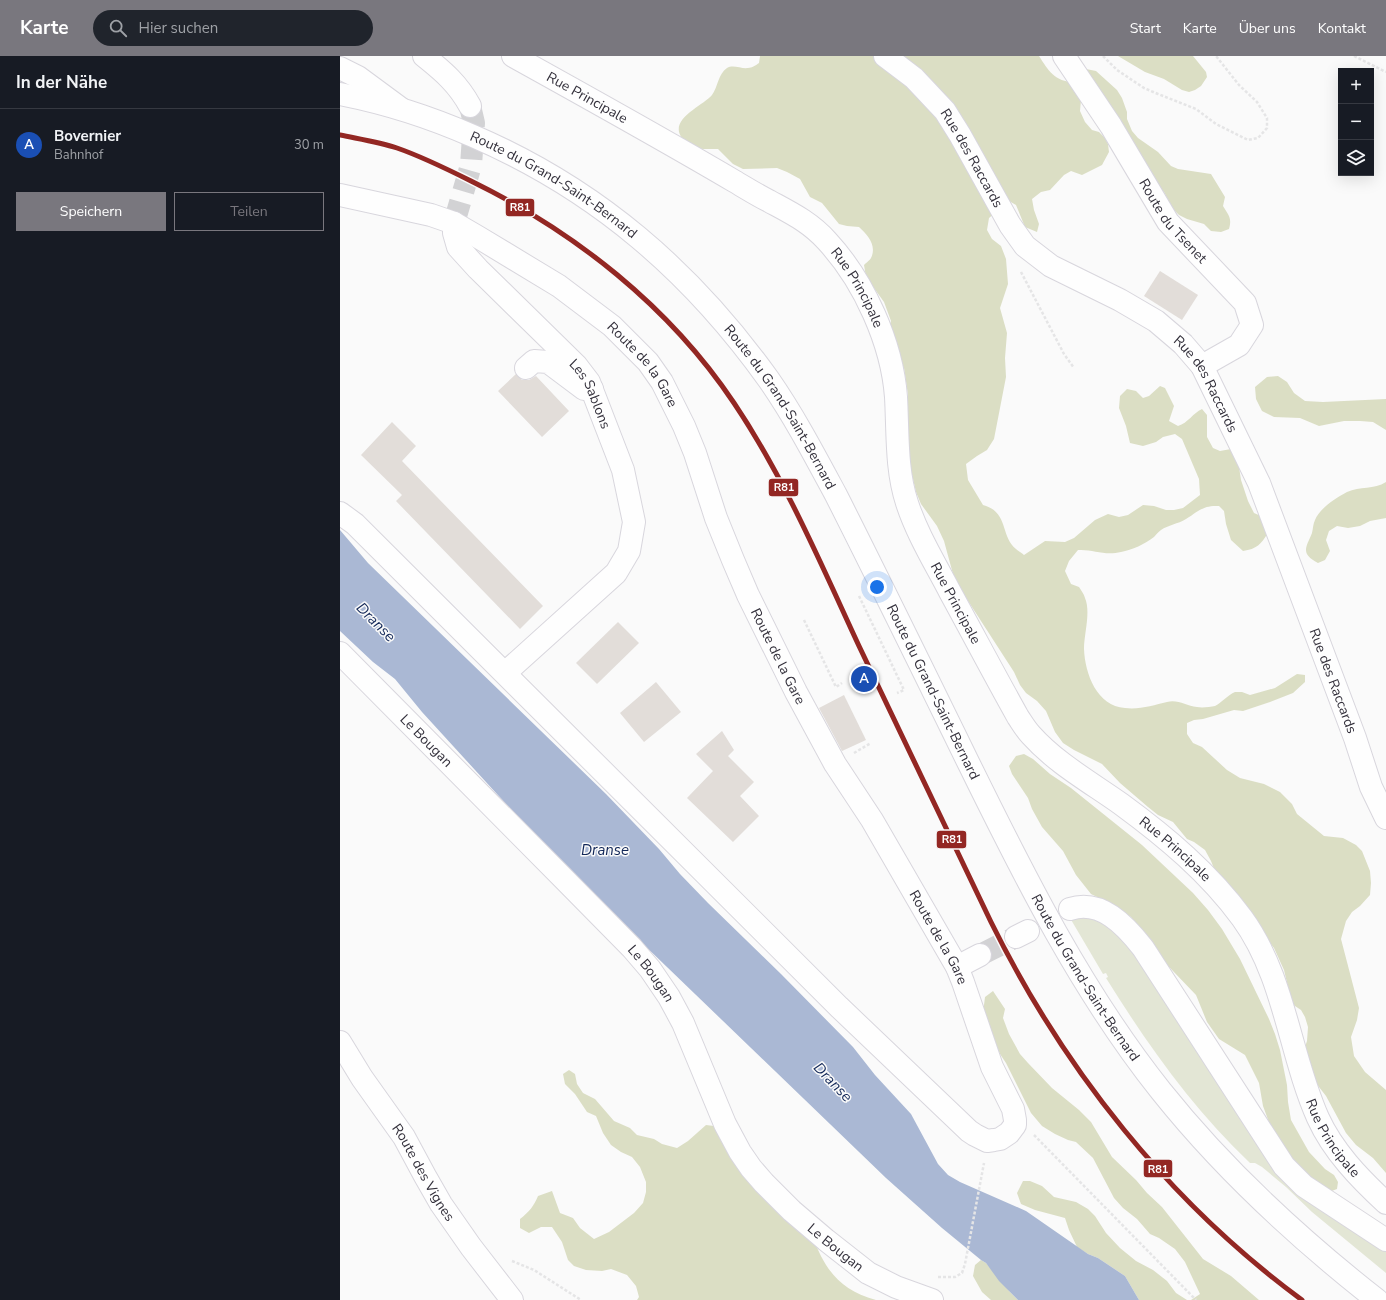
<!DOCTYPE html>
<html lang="de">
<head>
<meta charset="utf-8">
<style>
  :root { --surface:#171b24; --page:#20242c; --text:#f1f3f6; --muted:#9ea1a6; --line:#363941; --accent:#79777e }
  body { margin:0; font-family:"Nunito Sans",sans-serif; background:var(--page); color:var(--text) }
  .controls { position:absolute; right:12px; top:12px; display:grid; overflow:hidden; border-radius:0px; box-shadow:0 4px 16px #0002 }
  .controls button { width:36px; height:36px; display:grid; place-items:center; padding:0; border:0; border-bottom:1px solid var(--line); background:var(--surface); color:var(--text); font:20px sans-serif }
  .you { position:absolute; left:537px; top:531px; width:14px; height:14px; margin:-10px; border:3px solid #fff; border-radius:50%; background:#1a73e8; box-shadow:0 0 0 6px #1a73e833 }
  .badge { display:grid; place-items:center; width:26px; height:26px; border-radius:50%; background:var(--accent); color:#fff; font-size:13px; font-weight:700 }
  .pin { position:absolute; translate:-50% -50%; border:2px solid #fff; box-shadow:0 1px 4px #0006 }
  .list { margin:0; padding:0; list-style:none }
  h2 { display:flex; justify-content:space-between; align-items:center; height:52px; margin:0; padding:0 16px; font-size:17px }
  h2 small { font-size:13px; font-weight:400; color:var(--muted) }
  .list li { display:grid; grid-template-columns:26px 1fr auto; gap:12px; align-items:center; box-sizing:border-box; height:72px; padding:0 16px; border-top:1px solid var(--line) }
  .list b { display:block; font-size:15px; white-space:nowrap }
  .list p { margin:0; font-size:13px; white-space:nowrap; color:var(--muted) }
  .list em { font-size:13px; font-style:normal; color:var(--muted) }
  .actions { display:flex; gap:8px; padding:12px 16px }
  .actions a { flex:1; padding:9px 0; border:1px solid var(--accent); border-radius:0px; text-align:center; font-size:14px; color:var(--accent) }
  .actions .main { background:var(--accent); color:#fff }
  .icon { flex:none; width:22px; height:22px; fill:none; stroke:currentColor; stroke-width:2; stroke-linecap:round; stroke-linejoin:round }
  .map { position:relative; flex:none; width:1046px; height:1244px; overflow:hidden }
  header { display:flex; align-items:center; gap:24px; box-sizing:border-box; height:56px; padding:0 20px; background:var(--accent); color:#fff }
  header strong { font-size:19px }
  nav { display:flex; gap:22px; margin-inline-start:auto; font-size:14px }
  .search { width:280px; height:36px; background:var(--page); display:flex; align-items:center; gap:10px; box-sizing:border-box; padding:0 14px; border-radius:22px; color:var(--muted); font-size:15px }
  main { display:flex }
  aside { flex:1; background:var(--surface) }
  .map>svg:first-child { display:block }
  .green { fill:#e3e6d5 }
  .forest { fill:#dbdec4 }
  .water { fill:#aab8d4 }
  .building { fill:#e2ddd9 }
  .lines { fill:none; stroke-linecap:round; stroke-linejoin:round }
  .minor-tunnel { stroke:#d2d2d4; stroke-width:22; stroke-dasharray:22 11; stroke-linecap:butt }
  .minor-casing { stroke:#d8d6dd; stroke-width:24 }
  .major-casing { stroke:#d8d6dd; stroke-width:24 }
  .path { stroke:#e5e5e6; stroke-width:2.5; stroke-dasharray:3 2; stroke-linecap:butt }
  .minor { stroke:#fefefe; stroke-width:22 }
  .major { stroke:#fefefe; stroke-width:22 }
  .rail-1-casing { stroke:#fafafa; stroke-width:8 }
  .rail-1 { stroke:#932723; stroke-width:5 }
  .labels { text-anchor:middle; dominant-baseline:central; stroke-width:3; stroke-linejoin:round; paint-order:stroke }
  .street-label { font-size:14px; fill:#33303b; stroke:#fafafa }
  .water-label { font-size:15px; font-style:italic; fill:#122758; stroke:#fafafa }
  .line-badge { stroke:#fafafa; stroke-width:1.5 }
  .badge-label { font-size:11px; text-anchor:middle; font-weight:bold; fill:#fff }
</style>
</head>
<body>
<header>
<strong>Karte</strong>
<div class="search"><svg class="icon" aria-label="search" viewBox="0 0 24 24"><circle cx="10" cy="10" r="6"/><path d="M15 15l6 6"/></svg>Hier suchen</div>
<nav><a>Start</a><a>Karte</a><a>Über uns</a><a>Kontakt</a></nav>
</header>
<main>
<aside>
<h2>In der Nähe<small></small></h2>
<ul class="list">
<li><span class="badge" style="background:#1a4fb4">A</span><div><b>Bovernier</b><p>Bahnhof</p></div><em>30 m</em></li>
</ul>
<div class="actions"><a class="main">Speichern</a><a>Teilen</a></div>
</aside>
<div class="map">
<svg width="1046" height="1244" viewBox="0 0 1046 1244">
  <rect width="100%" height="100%" fill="#fafafa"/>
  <path class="green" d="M 751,859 L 777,871 L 879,1022 L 1046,1191 L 1046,1217 L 972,1156 L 946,1131 L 922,1111 L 915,1107 L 910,1107 C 853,1053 807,988 766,922 L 768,921 L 766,917 L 763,918 L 730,862 Z"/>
  <g class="forest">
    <path d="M 420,0 L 699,0 C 708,14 715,26 734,26 L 746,13 L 756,15 L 777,34 L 782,42 L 787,56 L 787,63 L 792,75 L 798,82 L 818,96 L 831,110 L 838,113 L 871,118 L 885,141 L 883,150 C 889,160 892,162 889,173 L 881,176 L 871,175 L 864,168 L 847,163 L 839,159 L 833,153 L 824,136 L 808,121 L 741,44 L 740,55 L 745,66 L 752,74 L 759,76 L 765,82 L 768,88 L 769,96 L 762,109 L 742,119 L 731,115 L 724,119 L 710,134 L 701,136 L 692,143 L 694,154 L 699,168 L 697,176 L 685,171 L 676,149 L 669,145 L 649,162 L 647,174 L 652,183 L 661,190 L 666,203 L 668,228 L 660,252 L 667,277 L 665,302 L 666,321 L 654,383 L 647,394 L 637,400 L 626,408 L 628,424 L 643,449 C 669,456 660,480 676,493 C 678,495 682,497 684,499 L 705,485 L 725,486 L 734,482 L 755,464 L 768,458 L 779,461 L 788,459 L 803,449 L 814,450 L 826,454 L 834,454 L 843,452 L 860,439 L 859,423 L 842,383 L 835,378 L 823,381 L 816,386 L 803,390 L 790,387 L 786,370 L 779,352 L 780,340 L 787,333 L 796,335 L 803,342 L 809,340 L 820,330 L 825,332 L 834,350 L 829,365 L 838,370 C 848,367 853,357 862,353 L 867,359 L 867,381 L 873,392 L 880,395 L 891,393 L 898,404 L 901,424 L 908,445 L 914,457 L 921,460 L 928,477 C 921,488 917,493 903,495 L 891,484 L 886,468 L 884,455 L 879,450 C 863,449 859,455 846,463 C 838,468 828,469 821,474 C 818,476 816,479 814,481 C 805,488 792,494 781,496 C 764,500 753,493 738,494 L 729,505 L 725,515 L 731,528 L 739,531 C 741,534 744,538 745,542 C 751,556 744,578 744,593 C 745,618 757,650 785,652 C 799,654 814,649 827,646 C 838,643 846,650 857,651 C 862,652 870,651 875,650 C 881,647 888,639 895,636 L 902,636 L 910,639 L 935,632 L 957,618 L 965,619 L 965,626 L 953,637 L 930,646 L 903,655 L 894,654 L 863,663 L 854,664 L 847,667 L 847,678 L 853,687 L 862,691 L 887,714 L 900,722 L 924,728 L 940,736 L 952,748 L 957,758 L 984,780 L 1003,782 L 1016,789 L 1022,795 L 1030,815 L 1031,827 L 1030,839 L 1020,850 L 1012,856 L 1006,865 L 1001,883 L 1019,952 L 1017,964 L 1011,981 L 1014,1000 L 1025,1016 L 1046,1034 L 1046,1117 L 1033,1102 L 1016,1089 L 1006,1077 L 986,1040 L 972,1022 L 964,994 L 967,985 L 968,971 L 965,961 L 961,954 L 952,948 L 944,914 L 934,892 L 877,820 L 871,805 L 865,794 L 854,786 L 847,783 L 833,766 L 818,759 L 808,751 L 780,727 L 762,708 L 734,694 L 723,687 L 715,676 L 706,655 L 697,645 L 686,637 L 680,629 L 674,616 L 619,531 L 613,518 L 604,485 L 597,470 L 581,448 L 576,436 L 570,410 L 563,362 L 568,339 L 564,312 L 555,298 L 549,272 L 551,265 L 544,246 L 526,221 L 524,209 C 526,207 530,204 531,202 C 537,190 528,179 519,171 L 507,170 L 499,168 L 482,147 L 470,141 L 460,123 L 447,116 L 437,112 L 403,113 L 393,108 L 378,93 C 362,93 352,95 342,82 C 328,63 363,50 372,39 C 378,31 378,18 387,12 C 393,8 401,13 408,12 C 412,12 416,9 419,7 Z"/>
    <polygon points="778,0 853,0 866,16 867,21 861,30 855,34 849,36 842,34 824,23 805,16"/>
    <polygon points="938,320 947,326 954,337 965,345 983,346 1046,343 1046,374 1033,366 1020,365 1004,365 979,370 960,362 934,361 922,355 916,343 915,331 927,321"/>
    <path d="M 1046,426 L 1046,462 L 1030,465 L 1020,470 L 1008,472 L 997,470 L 989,475 L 986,484 L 990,495 L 985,504 L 978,507 C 960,497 966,492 972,477 C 973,473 973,468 975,464 C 980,452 996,442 1007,436 C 1020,430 1034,434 1046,426 Z"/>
    <polygon points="684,698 693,703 710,718 731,732 802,789 853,837 868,854 882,873 900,903 929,963 935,978 940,994 947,1029 948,1046 951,1064 969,1096 985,1113 994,1119 998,1126 997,1133 989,1136 959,1114 930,1069 923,1050 919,1027 905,999 879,983 867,966 856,939 809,890 800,873 791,861 773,849 751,838 736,819 723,795 702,771 692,753 688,742 672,718 669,710 676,700"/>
    <polygon points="653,935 665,953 663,962 669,978 680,998 688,1007 712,1032 739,1054 751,1066 772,1101 796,1124 807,1137 822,1151 863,1203 891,1220 919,1244 851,1244 860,1238 845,1206 835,1193 819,1182 810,1178 797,1163 783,1152 774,1142 753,1102 736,1086 728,1084 715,1078 702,1070 691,1057 666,1007 660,998 643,957 645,941"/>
    <path d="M 229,1014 L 235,1018 L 237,1028 L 243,1037 L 255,1043 L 274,1065 L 290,1072 L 297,1079 L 314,1083 L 322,1088 L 337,1092 L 348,1085 L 366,1069 L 374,1070 L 388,1093 L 473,1182 C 486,1215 500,1234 536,1244 L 297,1244 L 299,1241 L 296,1230 L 287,1219 L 271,1213 L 262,1215 L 246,1214 L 234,1210 L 228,1204 L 222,1186 L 212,1171 L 201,1171 L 189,1177 L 180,1172 L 180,1163 C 189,1156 194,1150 198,1140 L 212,1135 L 220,1157 L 233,1162 L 240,1172 L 254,1183 L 269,1176 L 294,1157 L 303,1147 L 306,1136 L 306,1126 L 300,1111 L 292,1101 L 281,1096 L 271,1089 L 263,1077 L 256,1060 L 247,1056 L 235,1038 L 225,1028 L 223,1018 Z"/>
    <polygon points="683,1125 690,1125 702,1130 714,1141 736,1146 748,1153 755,1160 766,1177 780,1192 796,1205 813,1214 827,1225 836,1237 847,1244 799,1244 785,1220 758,1202 748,1198 737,1191 729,1174 725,1162 695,1154 681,1148 677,1137"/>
    <polygon points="641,1204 646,1207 670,1236 678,1244 651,1244 642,1236 633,1220 635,1209"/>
  </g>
  <polygon class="water" points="0,474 28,507 266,738 319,793 340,818 368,847 441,918 513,991 535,1019 571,1058 598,1108 608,1119 620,1126 686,1155 748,1198 758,1202 785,1220 799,1244 678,1244 659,1225 646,1207 641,1204 602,1172 546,1122 273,859 167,749 82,656 55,623 33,606 0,575"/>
  <g class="building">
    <polygon points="820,215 858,239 842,264 804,240"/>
    <polygon points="176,318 182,324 189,324 196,320 229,355 202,381 158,335"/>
    <polygon points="52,366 76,390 62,405 203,550 180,573 56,445 62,439 21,399"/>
    <polygon points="278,566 299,587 257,628 236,607"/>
    <polygon points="316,626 341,656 304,686 280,657"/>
    <polygon points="504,639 526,684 502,695 479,652"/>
    <polygon points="382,675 394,694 388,700 414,726 400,740 419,760 393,786 347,742 373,715 356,698"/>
  </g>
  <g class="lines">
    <g class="minor-tunnel">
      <polyline points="114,167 131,109 134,67 130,50"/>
      <polyline points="640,899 676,881"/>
    </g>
    <g class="minor-casing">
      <g id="minor">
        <path d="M 84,0 C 104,16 118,28 130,50"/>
        <path id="s1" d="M 173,0 C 247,41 321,82 394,125 C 406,132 417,139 429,145 C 451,157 470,166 487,185 C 524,225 552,287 556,341 C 558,377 556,414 567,447 C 577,478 595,507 610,536 C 633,578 655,620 678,661 C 682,667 686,674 691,679 C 716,707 750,726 781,748 C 826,781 869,817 902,862 C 945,921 949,997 978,1062 C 993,1095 1019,1122 1046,1147"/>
        <path id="s2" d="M 545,0 L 574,22 L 605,55 L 620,79 L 670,169 L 685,190 L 711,210 L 780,244 L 816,265 L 843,288 L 862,310 L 919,427 L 1015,682 L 1031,731 L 1046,762"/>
        <path id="s3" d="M 724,0 L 771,70 L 828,166 L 905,247 L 912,269 L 899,289 L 862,310"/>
        <polyline points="0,12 18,21 60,52"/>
        <path id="s4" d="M 0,139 L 91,159 L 114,167 L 138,181 L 219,230 L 272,270 L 308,306 L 322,326 L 344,370 L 355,397 L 376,462 L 393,504 L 408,539 L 456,636 L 495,708 L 532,764 L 617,911 L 623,926 L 652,1011 L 673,1053 L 675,1064 L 675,1069 L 669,1077 L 660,1083 L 654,1084 L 647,1085 L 635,1079 L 629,1075 L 499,951 L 15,468 L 0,457"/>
        <path id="s5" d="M 114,167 L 114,177 L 118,191 L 138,213 L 236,309 L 249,326 L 283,414 L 294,466 L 289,495 L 276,517 L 165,617"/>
        <polyline points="186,312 194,305 208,306 244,333 252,333"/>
        <path id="s6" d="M 0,597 L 224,823 L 292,892 L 310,913 L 329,941 L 343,967 L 385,1068 L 400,1096 L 411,1112 L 424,1127 L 452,1155 L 486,1184 L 528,1217 L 556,1231 L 592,1244"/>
        <path d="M 730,853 C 761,843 785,869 803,892 L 944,1110 L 964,1130 L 1046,1184"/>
        <polyline points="676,881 688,875"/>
        <polyline points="617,911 640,899"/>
        <path id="s7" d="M 0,986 L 22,1022 L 64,1081 L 85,1120 L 101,1148 L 131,1191 L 172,1244"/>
      </g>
    </g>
    <g class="major-casing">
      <g id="major">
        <path id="s8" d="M 0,38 C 46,47 90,61 133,80 C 256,133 351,215 429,324 C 454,360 475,400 496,439 C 541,528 585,618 629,708 C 685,822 742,936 821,1035 C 884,1114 958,1182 1037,1244"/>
      </g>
    </g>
    <g class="path">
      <polyline points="763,0 777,14 804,32 818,38 856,53 876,68 908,84 918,82 927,72 927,62 917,46 899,29 876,0"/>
      <polyline points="1014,0 1046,16"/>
      <polyline points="681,216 724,298 734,312"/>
      <polyline points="519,540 564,634 557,637"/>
      <polyline points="464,564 496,631 502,627"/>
      <polyline points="514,697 531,687"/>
      <polyline points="694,1079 856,1244"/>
      <polyline points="172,1205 194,1214 241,1244"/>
      <polyline points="598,1221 615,1221 622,1217 625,1208 644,1107"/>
    </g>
    <use href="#minor" class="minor"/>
    <use href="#major" class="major"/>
    <g class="rail-1-casing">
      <path id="rail-1" d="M 0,79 C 19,83 39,86 57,92 C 83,101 107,113 131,125 C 235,176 329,250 394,347 C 445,423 481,508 519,590 C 563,682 607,774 651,866 C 724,1014 829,1146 962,1244"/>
    </g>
    <use href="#rail-1" class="rail-1"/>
  </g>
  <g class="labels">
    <g class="street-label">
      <text stroke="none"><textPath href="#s1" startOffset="85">Rue Principale</textPath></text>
      <text stroke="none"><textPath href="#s2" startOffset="136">Rue des Raccards</textPath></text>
      <text stroke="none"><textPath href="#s8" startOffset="234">Route du Grand-Saint-Bernard</textPath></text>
      <text stroke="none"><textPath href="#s3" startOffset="198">Route du Tsenet</textPath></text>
      <text stroke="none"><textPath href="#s1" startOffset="421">Rue Principale</textPath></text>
      <text stroke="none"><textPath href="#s4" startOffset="356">Route de la Gare</textPath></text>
      <text stroke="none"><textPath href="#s2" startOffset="472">Rue des Raccards</textPath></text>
      <text stroke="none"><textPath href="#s5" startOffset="224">Les Sablons</textPath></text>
      <text stroke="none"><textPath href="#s8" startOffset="557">Route du Grand-Saint-Bernard</textPath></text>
      <text stroke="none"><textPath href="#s1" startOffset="757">Rue Principale</textPath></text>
      <text stroke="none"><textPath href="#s4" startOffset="680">Route de la Gare</textPath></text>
      <text stroke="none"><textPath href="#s2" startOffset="796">Rue des Raccards</textPath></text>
      <text stroke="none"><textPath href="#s8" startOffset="881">Route du Grand-Saint-Bernard</textPath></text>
      <text stroke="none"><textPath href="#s6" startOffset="123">Le Bougan</textPath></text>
      <text stroke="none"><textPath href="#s1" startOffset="1093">Rue Principale</textPath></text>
      <text stroke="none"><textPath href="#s4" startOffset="1004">Route de la Gare</textPath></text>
      <text stroke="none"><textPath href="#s6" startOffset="447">Le Bougan</textPath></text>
      <text stroke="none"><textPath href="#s8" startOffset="1205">Route du Grand-Saint-Bernard</textPath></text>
      <text stroke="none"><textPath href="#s1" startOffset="1429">Rue Principale</textPath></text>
      <text stroke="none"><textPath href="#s7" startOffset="155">Route des Vignes</textPath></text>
      <text stroke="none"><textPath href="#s6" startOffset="783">Le Bougan</textPath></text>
    </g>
    <g class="water-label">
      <text transform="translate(36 566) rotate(45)">Dranse</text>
      <text x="265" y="794">Dranse</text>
      <text transform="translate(493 1026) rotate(46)">Dranse</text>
    </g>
  </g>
  <g class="line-badge">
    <rect x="165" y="142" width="30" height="19" rx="4" fill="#932723"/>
    <rect x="428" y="422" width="31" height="19" rx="4" fill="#932723"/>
    <rect x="596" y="774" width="31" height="19" rx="4" fill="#932723"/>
    <rect x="803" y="1103" width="30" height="19" rx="4" fill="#932723"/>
  </g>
  <g class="badge-label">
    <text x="180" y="155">R81</text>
    <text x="444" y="435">R81</text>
    <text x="612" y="787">R81</text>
    <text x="818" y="1117">R81</text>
  </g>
</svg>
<div class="controls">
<button>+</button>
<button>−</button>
<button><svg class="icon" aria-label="layers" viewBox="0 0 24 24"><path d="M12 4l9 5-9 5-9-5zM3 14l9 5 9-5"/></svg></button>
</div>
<div class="you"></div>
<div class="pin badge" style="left:524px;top:623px;background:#1a4fb4">A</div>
</div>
</main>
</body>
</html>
